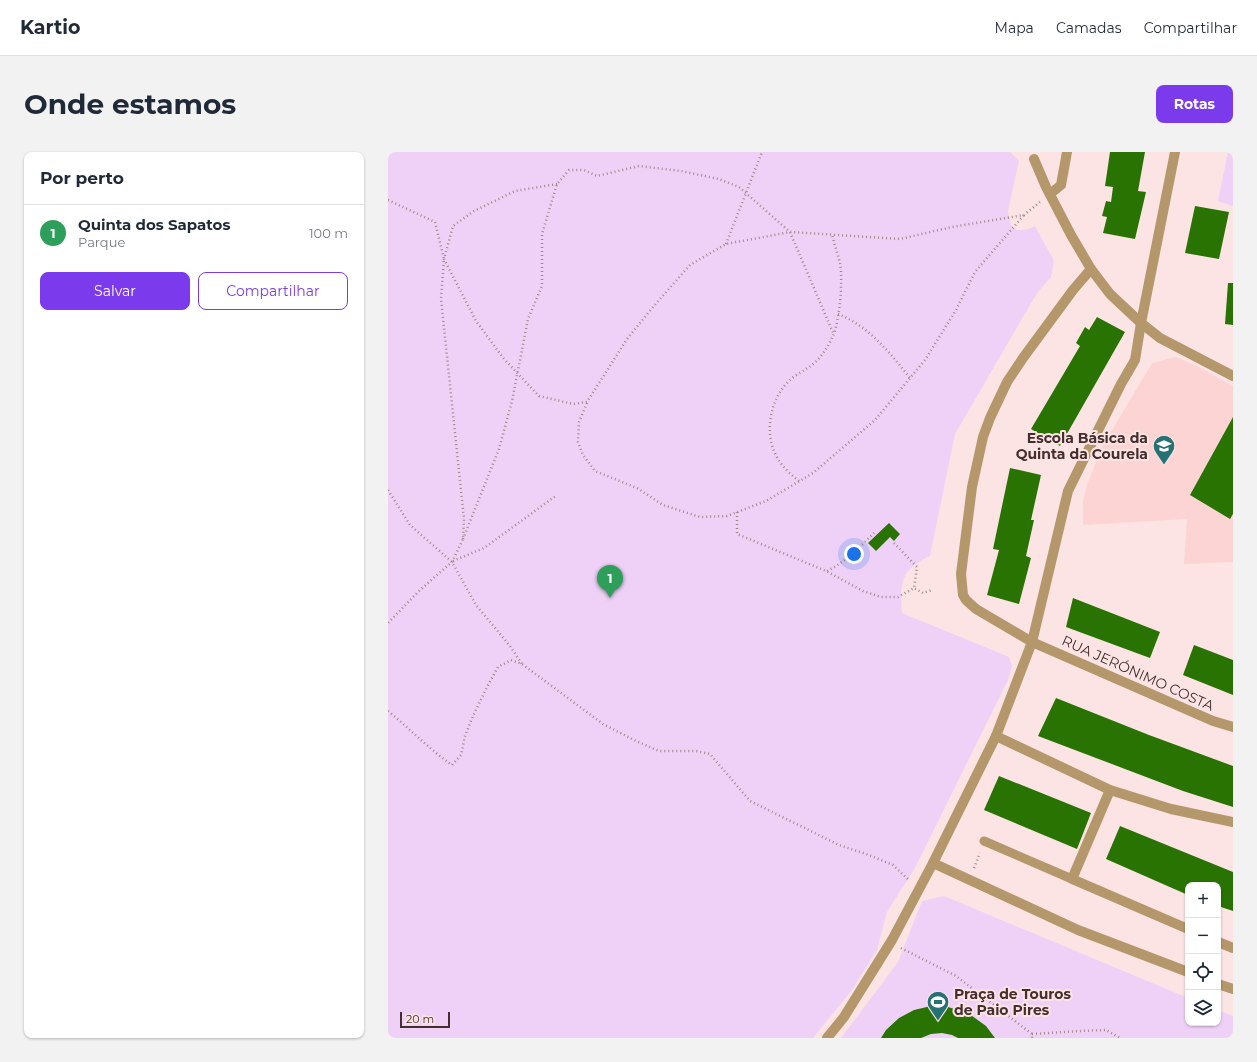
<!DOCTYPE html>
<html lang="pt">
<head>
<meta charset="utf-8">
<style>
  :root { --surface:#fff; --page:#f2f2f3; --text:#1f2937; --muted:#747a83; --line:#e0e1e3; --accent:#7c3aed }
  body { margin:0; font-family:Montserrat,sans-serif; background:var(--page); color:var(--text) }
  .controls { position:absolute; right:12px; bottom:12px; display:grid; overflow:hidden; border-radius:8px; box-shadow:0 1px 3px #0004 }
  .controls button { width:36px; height:36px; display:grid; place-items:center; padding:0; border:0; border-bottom:1px solid var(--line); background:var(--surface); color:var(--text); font:20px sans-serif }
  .scale { position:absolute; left:12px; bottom:10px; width:50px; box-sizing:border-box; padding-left:4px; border:2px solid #442e2e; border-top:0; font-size:11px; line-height:14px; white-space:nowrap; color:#442e2e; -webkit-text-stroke:3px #fce4e4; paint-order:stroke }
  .you { position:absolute; left:466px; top:402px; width:14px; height:14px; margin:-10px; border:3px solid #fff; border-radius:50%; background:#1a73e8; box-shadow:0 0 0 6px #1a73e833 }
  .badge { display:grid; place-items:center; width:26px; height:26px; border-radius:50%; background:var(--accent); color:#fff; font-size:13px; font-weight:700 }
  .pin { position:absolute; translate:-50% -33px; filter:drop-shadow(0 1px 2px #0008) }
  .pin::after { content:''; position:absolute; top:21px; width:14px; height:12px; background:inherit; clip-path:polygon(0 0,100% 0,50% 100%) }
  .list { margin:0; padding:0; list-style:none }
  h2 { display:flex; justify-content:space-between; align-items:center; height:52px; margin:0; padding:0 16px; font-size:17px }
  h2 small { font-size:13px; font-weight:400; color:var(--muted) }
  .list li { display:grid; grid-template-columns:26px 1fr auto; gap:12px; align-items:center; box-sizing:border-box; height:56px; padding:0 16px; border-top:1px solid var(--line) }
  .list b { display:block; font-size:15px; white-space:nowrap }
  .list p { margin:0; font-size:13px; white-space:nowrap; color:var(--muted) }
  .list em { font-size:13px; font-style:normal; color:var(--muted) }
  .actions { display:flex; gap:8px; padding:12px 16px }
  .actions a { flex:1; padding:9px 0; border:1px solid var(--accent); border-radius:8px; text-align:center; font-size:14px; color:var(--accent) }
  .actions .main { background:var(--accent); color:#fff }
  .icon { flex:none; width:22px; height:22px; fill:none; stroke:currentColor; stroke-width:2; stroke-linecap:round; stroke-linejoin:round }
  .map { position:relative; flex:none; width:845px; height:886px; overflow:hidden; border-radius:8px }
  header { display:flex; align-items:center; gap:24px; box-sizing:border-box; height:56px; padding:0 20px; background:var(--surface); border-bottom:1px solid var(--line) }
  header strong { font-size:19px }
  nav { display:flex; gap:22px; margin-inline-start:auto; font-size:14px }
  .intro { display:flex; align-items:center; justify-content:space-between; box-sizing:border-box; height:96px; padding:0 24px }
  h1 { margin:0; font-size:28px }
  .button { padding:10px 18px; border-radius:8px; background:var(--accent); color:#fff; font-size:14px; font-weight:700 }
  main { display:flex; gap:24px; padding:0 24px }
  aside { flex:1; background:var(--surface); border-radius:8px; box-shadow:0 1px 3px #0004 }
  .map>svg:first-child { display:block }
  .built { fill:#fcd4d3 }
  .green { fill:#efd1f7 }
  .building { fill:#297302 }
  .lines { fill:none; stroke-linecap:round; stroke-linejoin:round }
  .path { stroke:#9f8888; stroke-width:2.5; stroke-dasharray:1 3; stroke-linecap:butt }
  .lane { stroke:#b4986b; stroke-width:9 }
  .street { stroke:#b4986b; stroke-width:10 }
  .labels { text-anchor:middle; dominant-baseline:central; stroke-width:4; stroke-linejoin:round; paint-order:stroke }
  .poi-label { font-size:14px; font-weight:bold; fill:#442e2e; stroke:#fce4e4; text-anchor:end }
  .street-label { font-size:14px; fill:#442e2e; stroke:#fce4e4 }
</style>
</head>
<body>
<header>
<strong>Kartio</strong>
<nav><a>Mapa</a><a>Camadas</a><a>Compartilhar</a></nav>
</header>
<div class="intro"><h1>Onde estamos</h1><a class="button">Rotas</a></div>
<main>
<aside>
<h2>Por perto<small></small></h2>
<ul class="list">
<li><span class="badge" style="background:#2e9e5b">1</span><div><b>Quinta dos Sapatos</b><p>Parque</p></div><em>100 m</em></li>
</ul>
<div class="actions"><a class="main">Salvar</a><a>Compartilhar</a></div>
</aside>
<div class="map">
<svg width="845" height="886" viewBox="0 0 845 886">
  <rect width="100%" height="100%" fill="#fce4e4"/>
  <polygon class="built" points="788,205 811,215 845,234 845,410 796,412 799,367 695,373 695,349 699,333 714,295 764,211"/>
  <g class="green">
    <path d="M 0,0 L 622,0 L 631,9 L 620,59 L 623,73 L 629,78 L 638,78 L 647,74 L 666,109 L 663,125 L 649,141 L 567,282 L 542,404 C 512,418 512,431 514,461 L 621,505 L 624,514 L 620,528 L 527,716 L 499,760 L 489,798 L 464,838 L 425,886 L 0,886 Z"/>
    <polygon points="840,0 845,0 845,54 830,49"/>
    <polygon points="556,744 800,846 800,871 830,871 830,858 845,864 845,886 453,886 510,810 534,749"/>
  </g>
  <g class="building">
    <polygon points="722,0 757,0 750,39 758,40 747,87 715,81 719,65 714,64 718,49 723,50 725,35 717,34"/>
    <polygon points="807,54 841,60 831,107 797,101"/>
    <polygon points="840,131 845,131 845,173 837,172"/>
    <polygon points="709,165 737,180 672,294 643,277 692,194 688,191 697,175 701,178"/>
    <polygon points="845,265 845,362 842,367 802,343"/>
    <polygon points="622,316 653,323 643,368 646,368 638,404 643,406 631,452 599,443 611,398 605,397"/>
    <polygon points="501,371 512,382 506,389 502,385 488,399 480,391"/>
    <polygon points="685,446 772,480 762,506 678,475"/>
    <polygon points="806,493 845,508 845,543 795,523"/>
    <polygon points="668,546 761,583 845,614 845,655 795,639 650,584"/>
    <polygon points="611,624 703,661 689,697 596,658"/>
    <polygon points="732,674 845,720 845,759 830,754 830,733 800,733 800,743 718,707"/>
    <polygon points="543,854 560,855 580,861 598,874 607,886 570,886 564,883 554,881 543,882 533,886 493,886 498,878 511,866 526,858"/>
  </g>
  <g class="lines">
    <g class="path">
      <polyline points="169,32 127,39 86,59 65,74 56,107 88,169 116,207 151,244 185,252 199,250 239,187 265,155 302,113 338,92 402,80 512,87 564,75 636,63 652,50"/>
      <polyline points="0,48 47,70 56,107 53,147 76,367 75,387 64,410 32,438 0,471"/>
      <polyline points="338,92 374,0"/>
      <path d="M 450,162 C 481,174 502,201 522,226"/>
      <polyline points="199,251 191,270 190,290 195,303 207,319 249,336 275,353 312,365 339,364 378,349 425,321 487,268 537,208 568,158 587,120 636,63"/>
      <path d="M 411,329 C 401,321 391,312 386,299 C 377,277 383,248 399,231 C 405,224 414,220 421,215 C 432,208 440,195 445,184 C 452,168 455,128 452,111 C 450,102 446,92 444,82"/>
      <polyline points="0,338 22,373 64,410 88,453 122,494 134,512"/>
      <polyline points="349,360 349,382 438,419 475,439 493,445 510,445 526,436 535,441 544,438"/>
      <polyline points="75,387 111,297 124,249 140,167 154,134 154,82 169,32 181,18 196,18 209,24 251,14 293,19 331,27 351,35 402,80 446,183"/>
      <polyline points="506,391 529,415 526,436"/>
      <polyline points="65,409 96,396 169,343"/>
      <path d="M 439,419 C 457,410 471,396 486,381"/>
      <path d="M 0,559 C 22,577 41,597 64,613 L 73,603 L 77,584 L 85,564 L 99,535 L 110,515 L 123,508 L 134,512 L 215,572 L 248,589 L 271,599 L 308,599 L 322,602 L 362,649 L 451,693 L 481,703 L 505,713 L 522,729"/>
      <polyline points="586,716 592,701"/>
      <polyline points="513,796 568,824 644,882 644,886"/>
      <polyline points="644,882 691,879 718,878 732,886"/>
    </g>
    <polyline class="lane" points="596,689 684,727"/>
    <g class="street">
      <polyline points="646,7 658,35 683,83 703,117 722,142 753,171 772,186 845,224"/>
      <polyline points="662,42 673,33 679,0"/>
      <polyline points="703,117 685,138 635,206 619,230 602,266 595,285 584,335 573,422 575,443 578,448 588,457 644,490 825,569 845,575"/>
      <polyline points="608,584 722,638 783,657 845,670"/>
      <polyline points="722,638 684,727 800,777"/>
      <polyline points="545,711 690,778 800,820"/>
      <polyline points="830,790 845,796"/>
      <polyline points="830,832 845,837"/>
      <polyline points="439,886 456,865 504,788 545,711 608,584 644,490 680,339 733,232 747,208 753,171 787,0"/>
    </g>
  </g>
  <defs>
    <g id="school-pin" transform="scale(1.15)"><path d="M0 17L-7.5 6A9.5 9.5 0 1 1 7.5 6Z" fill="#267174" stroke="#fce4e4"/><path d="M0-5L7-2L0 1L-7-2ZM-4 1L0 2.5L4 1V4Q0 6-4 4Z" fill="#fff"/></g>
    <g id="stadium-pin" transform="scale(1.15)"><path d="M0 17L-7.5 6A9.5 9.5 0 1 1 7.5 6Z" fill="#267174" stroke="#fce4e4"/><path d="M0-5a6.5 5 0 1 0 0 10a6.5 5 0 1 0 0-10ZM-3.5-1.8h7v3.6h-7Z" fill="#fff"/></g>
  </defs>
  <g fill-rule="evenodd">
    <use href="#school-pin" x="776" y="294"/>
    <use href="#stadium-pin" x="550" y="850"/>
  </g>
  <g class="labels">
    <g class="poi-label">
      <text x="760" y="286">Escola Básica da<tspan x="760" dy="16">Quinta da Courela</tspan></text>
      <text x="566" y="842" text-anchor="start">Praça de Touros<tspan x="566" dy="16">de Paio Pires</tspan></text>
    </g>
    <g class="street-label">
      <text transform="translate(750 521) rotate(24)">RUA JERÓNIMO COSTA</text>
    </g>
  </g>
</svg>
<div class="controls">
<button>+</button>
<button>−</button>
<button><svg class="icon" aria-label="locate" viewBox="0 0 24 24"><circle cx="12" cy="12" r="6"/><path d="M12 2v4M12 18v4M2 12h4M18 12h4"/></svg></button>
<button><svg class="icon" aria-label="layers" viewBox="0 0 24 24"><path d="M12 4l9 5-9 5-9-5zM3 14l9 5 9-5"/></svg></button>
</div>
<div class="scale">20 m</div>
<div class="you"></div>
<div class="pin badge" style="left:222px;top:446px;background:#2e9e5b">1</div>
</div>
</main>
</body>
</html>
